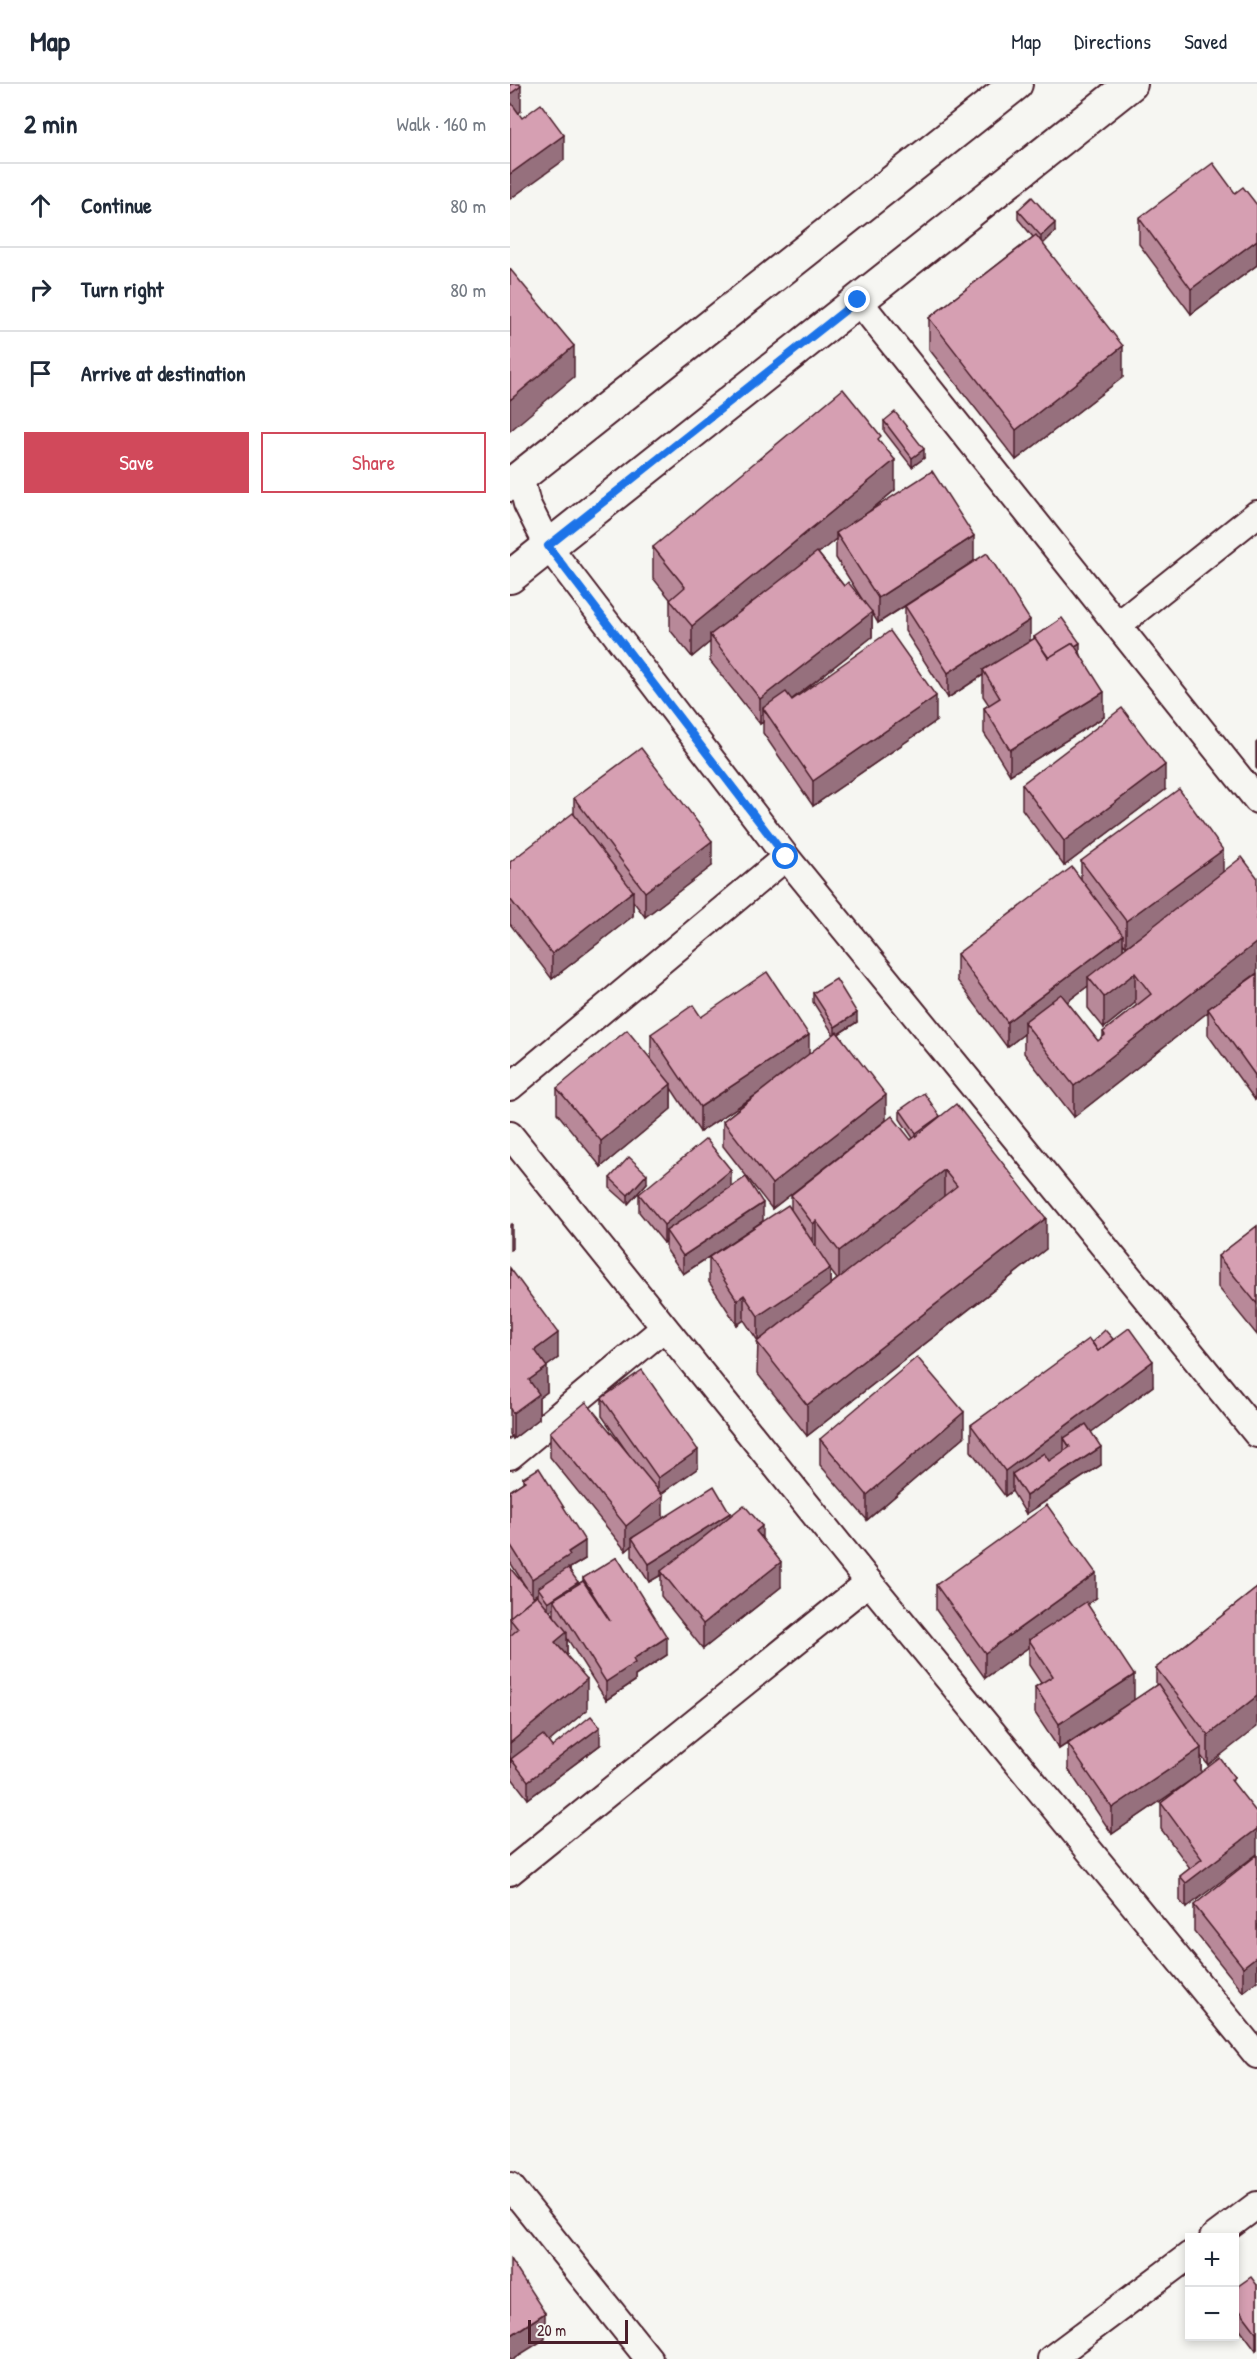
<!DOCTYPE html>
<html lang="en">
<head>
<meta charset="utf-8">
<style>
  :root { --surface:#fff; --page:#f6f6f7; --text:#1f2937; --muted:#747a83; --line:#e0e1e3; --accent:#d1495b }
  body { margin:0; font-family:"Patrick Hand",sans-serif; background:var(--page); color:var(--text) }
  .controls { position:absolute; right:18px; bottom:18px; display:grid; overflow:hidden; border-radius:0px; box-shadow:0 3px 9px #0003 }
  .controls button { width:54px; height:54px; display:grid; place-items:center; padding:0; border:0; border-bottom:2px solid var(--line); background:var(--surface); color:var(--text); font:30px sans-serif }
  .scale { position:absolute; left:18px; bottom:15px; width:100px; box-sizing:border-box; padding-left:6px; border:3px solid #4a1f2b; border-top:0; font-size:16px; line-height:21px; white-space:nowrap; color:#4a1f2b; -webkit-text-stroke:4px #f6f6f2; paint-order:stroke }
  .stop { position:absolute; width:18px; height:18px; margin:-14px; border:4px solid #1a73e8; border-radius:50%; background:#fff }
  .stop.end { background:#1a73e8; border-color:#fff; box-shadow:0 2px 6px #0008 }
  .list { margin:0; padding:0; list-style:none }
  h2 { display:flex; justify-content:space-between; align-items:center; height:78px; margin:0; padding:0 24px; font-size:26px }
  h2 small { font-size:20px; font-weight:400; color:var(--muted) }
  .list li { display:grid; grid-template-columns:39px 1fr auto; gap:18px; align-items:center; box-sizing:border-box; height:84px; padding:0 24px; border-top:2px solid var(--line) }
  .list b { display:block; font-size:22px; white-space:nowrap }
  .list em { font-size:20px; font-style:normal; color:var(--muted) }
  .actions { display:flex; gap:12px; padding:18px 24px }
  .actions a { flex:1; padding:14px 0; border:2px solid var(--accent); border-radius:0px; text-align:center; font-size:21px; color:var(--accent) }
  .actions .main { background:var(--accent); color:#fff }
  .icon { flex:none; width:33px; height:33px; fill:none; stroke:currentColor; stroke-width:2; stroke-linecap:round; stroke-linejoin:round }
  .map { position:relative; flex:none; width:747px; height:2275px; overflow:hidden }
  header { display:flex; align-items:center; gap:36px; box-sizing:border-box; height:84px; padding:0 30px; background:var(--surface); border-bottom:2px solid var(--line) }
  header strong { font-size:28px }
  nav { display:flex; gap:33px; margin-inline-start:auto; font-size:21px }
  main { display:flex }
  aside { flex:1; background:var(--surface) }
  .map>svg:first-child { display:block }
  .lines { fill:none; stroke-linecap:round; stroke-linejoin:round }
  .minor-casing { stroke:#4a1f2b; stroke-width:30 }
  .tertiary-casing { stroke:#4a1f2b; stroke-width:36 }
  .minor { stroke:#f6f6f2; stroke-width:26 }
  .tertiary { stroke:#f6f6f2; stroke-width:32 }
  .wall { fill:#b88999; stroke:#4a1f2b; stroke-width:1.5; fill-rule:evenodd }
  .shaded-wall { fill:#966f7d; stroke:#4a1f2b; stroke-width:1.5 }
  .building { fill:#d69fb2; stroke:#4a1f2b; stroke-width:1.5 }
  .route { stroke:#1a73e8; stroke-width:8 }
</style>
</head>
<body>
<header>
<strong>Map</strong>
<nav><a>Map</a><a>Directions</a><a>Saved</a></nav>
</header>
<main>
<aside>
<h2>2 min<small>Walk · 160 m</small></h2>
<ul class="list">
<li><svg class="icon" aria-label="ahead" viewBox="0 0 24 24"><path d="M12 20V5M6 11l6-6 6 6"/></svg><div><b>Continue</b></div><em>80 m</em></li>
<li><svg class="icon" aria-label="right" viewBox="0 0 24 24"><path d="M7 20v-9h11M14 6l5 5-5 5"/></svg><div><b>Turn right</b></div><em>80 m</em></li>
<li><svg class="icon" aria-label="arrive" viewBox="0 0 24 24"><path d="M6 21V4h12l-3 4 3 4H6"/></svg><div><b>Arrive at destination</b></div></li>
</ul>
<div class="actions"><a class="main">Save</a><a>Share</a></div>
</aside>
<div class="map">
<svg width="747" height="2275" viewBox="0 0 747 2275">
  <rect width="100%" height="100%" fill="#f6f6f2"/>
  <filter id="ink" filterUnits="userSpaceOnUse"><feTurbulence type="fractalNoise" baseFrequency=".0167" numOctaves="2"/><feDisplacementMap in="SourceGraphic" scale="12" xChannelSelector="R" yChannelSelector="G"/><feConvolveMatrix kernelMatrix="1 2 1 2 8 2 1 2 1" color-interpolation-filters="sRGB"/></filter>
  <g filter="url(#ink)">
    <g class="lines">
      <g class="minor-casing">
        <g id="minor">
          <polyline points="348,216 747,716"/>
          <polyline points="10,393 17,420 38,462 276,773 747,1350"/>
          <polyline points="608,541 747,430"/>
          <polyline points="0,1003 276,773"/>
          <polyline points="0,1051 359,1498 747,1971"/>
          <polyline points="0,1372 154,1244"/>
          <polyline points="0,1788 359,1498"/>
          <polyline points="0,2102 139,2275"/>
          <polyline points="703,2154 747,2121"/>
          <polyline points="541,2275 680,2171"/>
        </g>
      </g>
      <g class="tertiary-casing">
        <g id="tertiary">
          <polyline points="0,401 506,0"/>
          <polyline points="0,493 621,0"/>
        </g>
      </g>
      <use href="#minor" class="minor"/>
      <use href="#tertiary" class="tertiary"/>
    </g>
    <g class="wall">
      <polygon points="725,109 747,121 747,181 681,230 629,160 629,134"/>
      <polygon points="508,126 545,148 533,160 613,293 506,376 419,265 419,234 523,153 508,135"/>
      <polygon points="374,337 414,374 402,383 374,347"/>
      <path d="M 371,359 L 385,406 L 360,427 L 464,477 L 520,557 L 524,555 L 524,553 L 570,568 L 594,633 L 500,691 L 474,649 L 474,624 L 479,621 L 473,612 L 473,591 L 438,614 L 395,547 L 395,522 L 368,539 L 362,529 L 362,553 L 283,615 L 426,637 L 303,722 L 253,649 L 253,638 L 250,640 L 200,577 L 200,558 L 182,573 L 160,546 L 160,515 L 143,494 L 143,463 ZM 326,455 L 326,474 L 357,523 L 334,502 L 308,469 Z"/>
      <polygon points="747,658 747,685 746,684 746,659"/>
      <polygon points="512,700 655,706 554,782 512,725"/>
      <polygon points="64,714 202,782 135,833 123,817 123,832 42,895 0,840 0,778 64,730"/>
      <path d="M 571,777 L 713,788 L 747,890 L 747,1014 L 745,1016 L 698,951 L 698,928 L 564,1033 L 514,969 L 514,950 L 497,963 L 447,896 L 447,870 L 571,795 ZM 648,839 L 613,866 L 613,859 L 616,863 ZM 578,902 L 578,924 L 594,944 L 625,919 L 627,921 L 593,948 L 593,953 L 588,957 L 557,918 Z"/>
      <polygon points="303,909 347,938 329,950 376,1036 262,1125 213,1062 213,1037 247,1010 190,1048 161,1004 161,1025 91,1083 47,1029 47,1004 145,981 141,975 141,950 191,933 299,970 324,951 303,918"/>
      <path d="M 390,1026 L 430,1033 L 536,1165 L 297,1352 L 247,1289 L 248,1257 L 234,1236 L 227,1241 L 199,1198 L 199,1173 L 281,1125 L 281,1111 L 401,1056 L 403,1054 L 390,1035 ZM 320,1186 L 327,1195 L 320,1201 Z"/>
      <polygon points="100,1094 137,1099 118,1120 100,1104"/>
      <polygon points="221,1103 253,1137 173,1190 156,1165 156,1157 154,1159 129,1128 129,1110"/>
      <polygon points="747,1142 747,1251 708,1203 708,1172"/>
      <polygon points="0,1184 48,1274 36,1282 37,1308 29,1314 29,1335 3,1355 0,1350"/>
      <polygon points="582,1258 643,1302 581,1348 591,1381 516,1430 502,1407 495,1412 461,1367 461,1341"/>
      <polygon points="92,1314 188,1384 151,1409 153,1435 220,1432 252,1454 271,1503 193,1565 151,1512 151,1491 139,1498 122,1472 122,1462 116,1467 40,1373 40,1348 117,1368 92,1332"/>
      <polygon points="454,1353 357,1436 310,1381 310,1355"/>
      <path d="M 13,1394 L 75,1475 L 60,1484 L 60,1486 L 68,1500 L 73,1497 L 73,1494 L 157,1571 L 125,1592 L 125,1597 L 96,1616 L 57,1554 L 57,1572 L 77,1626 L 38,1658 L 42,1663 L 90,1661 L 18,1715 L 1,1693 L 1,1689 L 0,1690 L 0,1484 L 17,1505 L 0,1478 L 0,1407 L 13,1398 ZM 28,1509 L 28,1513 L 24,1513 L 23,1512 ZM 44,1524 L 44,1531 L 39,1526 Z"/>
      <polygon points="426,1501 586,1514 577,1520 624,1616 646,1601 646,1584 747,1504 698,1681 691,1672 691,1689 724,1693 676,1824 670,1817 670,1792 680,1784 651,1745 651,1719 684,1694 602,1750 558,1685 558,1660 581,1644 549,1665 525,1629 525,1603 531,1599 519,1581 519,1563 475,1594 426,1526"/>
      <polygon points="747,1771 747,1897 733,1908 684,1847 684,1821"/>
      <polygon points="747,2201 747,2265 746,2266 724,2237 724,2205"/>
    </g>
    <g class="shaded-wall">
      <polygon points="11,2 11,27 0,35 0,10"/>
      <polygon points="54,51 54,76 0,115 0,90"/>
      <polygon points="545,139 545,148 531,161 531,152"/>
      <polygon points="747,156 747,181 681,230 681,205"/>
      <polygon points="64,262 64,293 0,347 0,316"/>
      <polygon points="613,262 613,293 506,376 506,346"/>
      <polygon points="414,365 414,374 402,383 402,374"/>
      <polygon points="385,376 385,406 328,453 326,449 326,455 203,555 200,551 200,558 182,573 182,542"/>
      <polygon points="464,452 464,477 368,539 368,514"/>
      <polygon points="362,528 362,553 259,633 253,624 253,638 250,640 250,615"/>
      <polygon points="520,536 520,561 473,586 473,591 438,614 438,589"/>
      <polygon points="570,559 570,568 542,587 542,578"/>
      <polygon points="594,608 594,633 500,691 500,666"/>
      <polygon points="426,612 426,637 303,722 303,697"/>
      <polygon points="655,681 655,706 554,782 554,757"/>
      <polygon points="202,757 202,782 135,833 135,808"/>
      <polygon points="713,766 713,791 616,863 616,837"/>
      <polygon points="123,807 123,832 42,895 42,870"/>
      <polygon points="613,851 613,876 578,893 578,902 520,946 514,938 514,950 497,963 497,938"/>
      <polygon points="747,858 747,889 698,925 698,928 564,1033 564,1002"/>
      <polygon points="625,889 625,919 594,944 594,913"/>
      <polygon points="347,929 347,938 325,952 325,943"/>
      <polygon points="299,951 299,976 190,1048 190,1023"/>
      <polygon points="747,989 747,1014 745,1016 745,991"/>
      <polygon points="161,1000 161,1025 91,1083 91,1057"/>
      <polygon points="376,1011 376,1036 262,1125 262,1100"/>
      <polygon points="430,1032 406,1058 406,1049"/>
      <polygon points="221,1086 221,1104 156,1147 156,1157 154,1159 154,1141"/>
      <polygon points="434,1086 434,1116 329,1198 329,1167"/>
      <polygon points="137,1090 137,1099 118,1120 118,1111"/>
      <polygon points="253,1119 253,1137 173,1190 173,1172"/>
      <polygon points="536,1134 536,1165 297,1352 297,1321"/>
      <polygon points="306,1137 306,1168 303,1171 303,1140"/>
      <polygon points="2,1140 2,1165 0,1166 0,1141"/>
      <polygon points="320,1184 320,1210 248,1257 248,1232"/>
      <polygon points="234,1211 234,1236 227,1241 227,1216"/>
      <polygon points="48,1249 48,1274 25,1291 25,1266"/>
      <polygon points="643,1277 643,1302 560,1364 554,1354 554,1368 509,1401 502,1390 502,1407 495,1412 495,1387"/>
      <polygon points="37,1283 37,1308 29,1314 29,1335 3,1355 3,1329 19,1296"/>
      <polygon points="454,1328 454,1353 357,1436 357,1411"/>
      <polygon points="591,1363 591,1381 516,1430 516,1412"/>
      <polygon points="188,1366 188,1384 148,1412 148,1394"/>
      <polygon points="153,1412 153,1437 122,1454 122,1462 116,1467 116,1442"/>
      <polygon points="220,1429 220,1447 151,1487 151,1491 139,1498 139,1480"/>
      <polygon points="252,1442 252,1468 246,1447"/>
      <polygon points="75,1457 75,1475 60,1484 60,1488 28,1504 28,1509 22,1513 22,1495 58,1468"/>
      <polygon points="271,1478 271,1503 193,1565 193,1540"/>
      <polygon points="586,1489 586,1514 522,1560 519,1556 519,1563 475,1594 475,1569"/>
      <polygon points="68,1498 68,1508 44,1515 44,1524 38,1528 38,1518"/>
      <polygon points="57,1548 57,1579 45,1558"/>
      <polygon points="157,1553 157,1571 125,1592 125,1597 96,1616 96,1598 123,1575"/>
      <polygon points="624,1591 624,1616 549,1665 549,1640"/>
      <polygon points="77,1595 77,1626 8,1684 1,1675 1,1689 0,1690 0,1659"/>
      <polygon points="747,1612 747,1643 698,1681 698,1651"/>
      <polygon points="90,1643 90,1661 18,1715 18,1697"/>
      <polygon points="691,1664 691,1689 602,1750 602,1724"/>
      <polygon points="747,1745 747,1770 676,1824 676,1799"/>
      <polygon points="747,1872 747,1897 733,1908 733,1883"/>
      <polygon points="35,2229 35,2255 3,2275 0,2275 0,2252"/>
      <polygon points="747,2247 747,2265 746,2266 746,2248"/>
    </g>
    <g class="building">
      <polygon points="0,0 9,0 11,2 0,10"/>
      <polygon points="0,17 12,34 31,20 54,51 0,90"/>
      <polygon points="703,79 725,109 733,103 747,121 747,156 681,205 629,134"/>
      <polygon points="522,113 545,139 531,152 508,126"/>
      <polygon points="526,151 613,262 506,346 419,234"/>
      <polygon points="0,185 64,262 0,316"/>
      <polygon points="333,305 371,352 368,355 385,376 182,542 160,516 175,503 143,463"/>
      <polygon points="385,328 414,365 402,374 374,337"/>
      <polygon points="422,387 464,452 368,514 326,449"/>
      <polygon points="307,468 334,502 338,498 362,528 250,615 200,551"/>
      <polygon points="477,469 520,536 438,589 395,522"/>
      <polygon points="552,534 570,559 565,562 563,559 539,574 524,553"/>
      <polygon points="380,547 426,612 303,697 253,624 276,608 282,616"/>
      <polygon points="525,554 538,574 563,559 594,608 500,666 474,624 490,614 473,586"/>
      <polygon points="612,624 655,681 554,757 512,700"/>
      <polygon points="131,664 202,757 135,808 64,714"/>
      <polygon points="669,705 713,766 616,837 571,777"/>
      <polygon points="63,729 123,807 42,870 0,815 0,778"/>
      <polygon points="732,773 747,793 747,858 564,1002 514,938 551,910 588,957 595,951 593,948 641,910 625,889 594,913 578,893"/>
      <polygon points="562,783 613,851 497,938 447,870"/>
      <polygon points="257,888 299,951 190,1023 141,950 183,921 191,933"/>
      <polygon points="747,890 747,989 745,991 698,925"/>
      <polygon points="326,895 347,929 325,943 303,909"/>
      <polygon points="117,946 161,1000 91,1057 47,1004"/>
      <polygon points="327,948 376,1011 262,1100 213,1037"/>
      <polygon points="414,1009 430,1032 406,1049 390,1026"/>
      <polygon points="446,1020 536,1134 297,1321 247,1258 447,1102 434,1086 329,1167 306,1137 303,1140 281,1111 382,1032 401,1056"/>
      <polygon points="196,1055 221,1086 154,1141 129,1110"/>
      <polygon points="119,1073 137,1090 118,1111 100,1094"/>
      <polygon points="236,1093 253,1119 173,1172 156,1147"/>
      <polygon points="278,1121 320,1184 248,1232 234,1211 227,1216 199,1173"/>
      <polygon points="747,1142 747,1220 708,1172"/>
      <polygon points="0,1184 48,1249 25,1266 37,1283 19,1296 29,1310 3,1329 0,1325"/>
      <polygon points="619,1244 643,1277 495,1387 461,1341 579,1255 588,1267"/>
      <polygon points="595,1246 603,1255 588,1267 582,1258"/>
      <polygon points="407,1273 454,1328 357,1411 310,1355"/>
      <polygon points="132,1286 188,1366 148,1394 92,1314"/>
      <polygon points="76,1318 153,1412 116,1442 40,1348"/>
      <polygon points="576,1340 591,1363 516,1412 502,1390 534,1369 539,1377 560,1363 554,1354"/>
      <polygon points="29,1384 75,1457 58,1468 60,1471 22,1495 0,1460 0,1407 15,1397 13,1394"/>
      <polygon points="204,1402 220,1429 139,1480 122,1454"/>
      <polygon points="234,1421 252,1442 246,1447 271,1478 193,1540 151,1487"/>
      <polygon points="537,1421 586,1489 475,1569 426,1501"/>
      <polygon points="107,1473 157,1553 123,1575 125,1579 96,1598 44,1515 73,1497 100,1537 73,1494"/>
      <polygon points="0,1484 24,1513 0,1533"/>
      <polygon points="58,1484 68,1498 38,1518 28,1504"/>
      <polygon points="747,1504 747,1612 698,1651 646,1584"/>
      <polygon points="27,1511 57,1548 45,1558 77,1595 0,1659 0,1552 8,1545 0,1535 0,1533"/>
      <polygon points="576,1518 624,1591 549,1640 525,1603 543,1592 519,1556"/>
      <polygon points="648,1600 691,1664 602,1724 558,1660"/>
      <polygon points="81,1632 90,1643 18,1697 1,1675 33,1651 42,1663"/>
      <polygon points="710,1674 724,1693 721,1696 747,1729 747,1745 676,1799 670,1792 692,1775 651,1719"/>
      <polygon points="747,1771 747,1872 733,1883 684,1821"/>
      <polygon points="0,2175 35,2229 0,2252"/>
      <polygon points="741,2193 747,2201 747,2247 746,2248 724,2219 724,2205"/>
    </g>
  </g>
  <g class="lines" filter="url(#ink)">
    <polyline class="route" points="276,773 38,462 348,216"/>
  </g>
</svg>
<div class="controls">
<button>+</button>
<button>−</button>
</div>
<div class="scale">20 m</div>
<div class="stop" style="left:276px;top:773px"></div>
<div class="stop end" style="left:348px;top:216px"></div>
</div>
</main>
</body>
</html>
